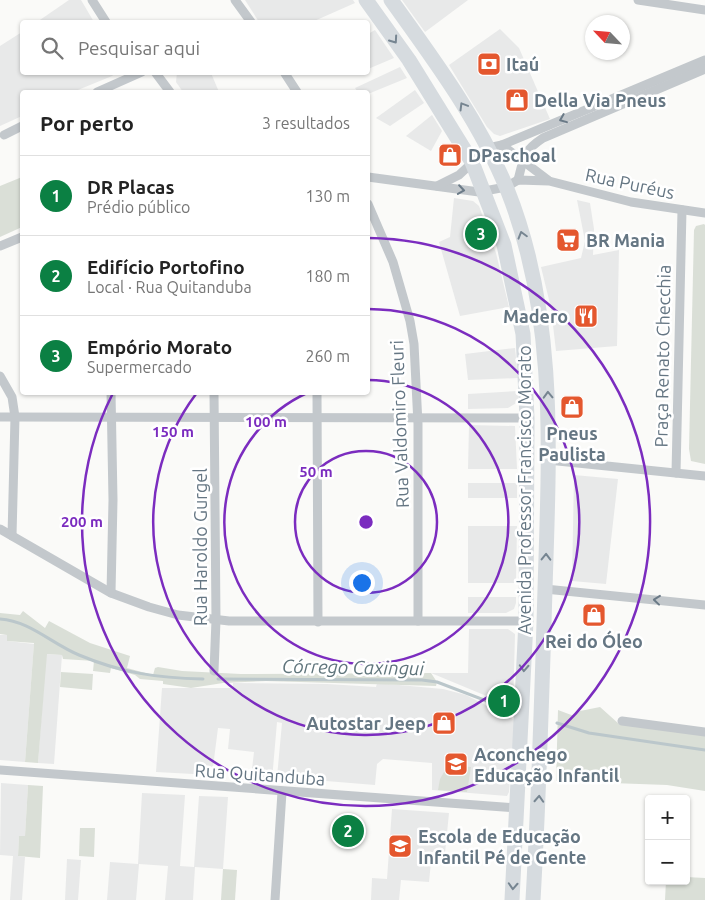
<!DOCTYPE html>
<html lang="pt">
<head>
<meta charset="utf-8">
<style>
  :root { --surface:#fff; --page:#f6f6f6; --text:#222; --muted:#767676; --line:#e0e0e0; --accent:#0b8043 }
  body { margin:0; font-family:Ubuntu,sans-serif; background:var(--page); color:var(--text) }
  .controls { position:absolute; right:15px; bottom:15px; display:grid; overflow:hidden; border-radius:5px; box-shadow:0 1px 4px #0004 }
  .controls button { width:45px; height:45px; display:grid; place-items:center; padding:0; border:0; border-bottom:1px solid var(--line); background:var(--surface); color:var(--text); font:25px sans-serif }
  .compass { position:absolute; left:585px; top:15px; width:45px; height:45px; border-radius:50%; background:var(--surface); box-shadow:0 1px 4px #0004; rotate:296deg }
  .you { position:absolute; left:361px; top:582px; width:18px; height:18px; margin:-12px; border:4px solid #fff; border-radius:50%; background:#1a73e8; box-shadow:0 0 0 8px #1a73e833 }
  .badge { display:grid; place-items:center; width:32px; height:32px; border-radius:50%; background:var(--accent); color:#fff; font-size:16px; font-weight:700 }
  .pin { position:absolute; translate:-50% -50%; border:2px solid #fff; box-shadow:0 1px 5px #0006 }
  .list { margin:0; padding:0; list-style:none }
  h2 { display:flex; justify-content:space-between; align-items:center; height:65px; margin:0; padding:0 20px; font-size:21px }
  h2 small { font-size:16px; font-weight:400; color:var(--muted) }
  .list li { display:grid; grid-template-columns:32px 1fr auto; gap:15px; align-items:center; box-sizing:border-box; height:80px; padding:0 20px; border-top:1px solid var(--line) }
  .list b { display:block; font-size:19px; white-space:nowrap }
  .list p { margin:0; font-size:16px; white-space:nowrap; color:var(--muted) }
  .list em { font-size:16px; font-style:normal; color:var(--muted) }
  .icon { flex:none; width:28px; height:28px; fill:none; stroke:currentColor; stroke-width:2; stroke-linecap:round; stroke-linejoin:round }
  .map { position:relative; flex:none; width:705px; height:900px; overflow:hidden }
  .search { position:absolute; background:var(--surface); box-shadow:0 1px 4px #0004; left:20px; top:20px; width:350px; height:55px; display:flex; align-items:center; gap:12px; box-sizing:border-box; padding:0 18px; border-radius:5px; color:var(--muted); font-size:19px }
  .panel { position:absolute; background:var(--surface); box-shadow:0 1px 4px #0004; left:20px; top:90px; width:350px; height:305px; border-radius:5px }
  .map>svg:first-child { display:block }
  .built { fill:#e8e9e9 }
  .green { fill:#dadfd7 }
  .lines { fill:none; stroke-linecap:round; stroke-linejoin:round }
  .stream { stroke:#bbc7cb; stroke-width:3 }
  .street { stroke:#c3c8cc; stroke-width:9 }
  .highway { stroke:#d6dbdf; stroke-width:15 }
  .oneway { stroke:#768591 }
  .oneway2 { stroke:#6a7a87 }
  .ring { fill:none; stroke:#7b2cbf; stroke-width:2.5 }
  .labels { text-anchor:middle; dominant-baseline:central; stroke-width:5; stroke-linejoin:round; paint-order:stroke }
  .poi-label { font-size:18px; font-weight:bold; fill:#657683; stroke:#fff; text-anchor:start }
  .street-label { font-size:18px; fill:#657683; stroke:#fff }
  .water-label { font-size:19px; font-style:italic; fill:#60757c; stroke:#fff }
  .centre { fill:#7b2cbf; stroke:#fff; stroke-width:2.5 }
  .ring-label { font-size:15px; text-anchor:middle; font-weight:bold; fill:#7b2cbf; stroke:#fff; stroke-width:5; stroke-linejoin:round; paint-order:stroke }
</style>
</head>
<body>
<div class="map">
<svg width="705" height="900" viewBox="0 0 705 900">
  <rect width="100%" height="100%" fill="#fafaf8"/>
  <g class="built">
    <polygon points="69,0 81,0 94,22 37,22"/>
    <polygon points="245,0 353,0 355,3 312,22 259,22"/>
    <polygon points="402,0 468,0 425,32"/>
    <polygon points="500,29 519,48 550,119 500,136 494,134 487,127 449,65"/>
    <polygon points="375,30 394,58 368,69 368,34"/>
    <polygon points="22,32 22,72 115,73 112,76 73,92 22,92 22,116 0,126 0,46"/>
    <polygon points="400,67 407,78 368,94 358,92 355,88"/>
    <polygon points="177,72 211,73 219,92 183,92 176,82"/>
    <polygon points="415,90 424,103 390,126 376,118"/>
    <polygon points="432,115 442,131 431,151 406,136"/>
    <polygon points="454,198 473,201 479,206 496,253 509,307 460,316 439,242 450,237"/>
    <polygon points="577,200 590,203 594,229 593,255 619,250 617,346 556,351 551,308 541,267 581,258 585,241"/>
    <polygon points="515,348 518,378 468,380 465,354"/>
    <polygon points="518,391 518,402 508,408 468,409 468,394"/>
    <polygon points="469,425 515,426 517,469 468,469"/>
    <polygon points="574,475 618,479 606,584 572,581"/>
    <rect x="468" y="483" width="49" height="15"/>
    <polygon points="468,526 517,526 516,583 468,583"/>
    <polygon points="468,597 516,597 516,603 514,609 506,613 468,613"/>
    <polygon points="469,629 508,629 515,634 513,707 431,673 468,673"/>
    <polygon points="0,635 7,635 7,641 34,644 25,762 0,760"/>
    <polygon points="46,654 62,655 54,764 38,763"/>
    <polygon points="233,683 327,684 376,687 377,683 443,689 466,695 515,720 509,792 507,796 432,790 432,763 383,759 377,764 375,785 277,777 282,723 277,722 272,780 251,778 254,752 228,749 230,729 218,728 212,775 156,772 162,688 233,688"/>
    <polygon points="1,783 28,785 25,837 19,836 18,856 25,857 22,900 10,900 13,856 0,855"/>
    <polygon points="142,793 185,795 180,866 194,867 199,796 228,797 223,869 195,867 193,900 165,900 168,866 139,864 136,900 107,900 110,862 138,864"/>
    <polygon points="392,809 449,813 445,853 432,852 429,882 401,880 399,900 371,900 372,878 387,879"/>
    <polygon points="67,859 81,860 78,900 65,900"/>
  </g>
  <g class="green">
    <polygon points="22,177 22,227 0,237 0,186"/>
    <polygon points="704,224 705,225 705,464 691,461 689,449 694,230 696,226"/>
    <polygon points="23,611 45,628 49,621 90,643 130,656 127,668 153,675 155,668 158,667 182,671 241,674 431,673 437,682 436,686 266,681 223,683 191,688 163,684 163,681 140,679 135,675 111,668 110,673 93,671 94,661 63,659 62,655 47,654 38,763 25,762 34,643 7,641 7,635 0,634 0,613 20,615"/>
    <polygon points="61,672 93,674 92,690 60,687"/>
    <polygon points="600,707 619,724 705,735 705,791 667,785 556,781 558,710 574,716 580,711"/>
    <polygon points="448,765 471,767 467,792 438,790 440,779"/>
    <polygon points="28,785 43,786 40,858 18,856 19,836 25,836"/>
    <polygon points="80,828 95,828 94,857 79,856"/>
    <polygon points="223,869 237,870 235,900 221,900"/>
    <polygon points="686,877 705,878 705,900 665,900 666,881 686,881"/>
  </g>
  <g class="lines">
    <g class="stream">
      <path d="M 0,619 C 30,621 52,644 79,655 C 122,673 157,678 203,679"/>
      <polyline points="218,679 422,680 437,682 513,711"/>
      <polyline points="557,723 589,733 705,750"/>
    </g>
    <g class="street">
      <polyline points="92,0 106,22"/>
      <polyline points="235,0 251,22"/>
      <polyline points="638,0 705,10"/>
      <polyline points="155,72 170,92"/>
      <polyline points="284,72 297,92"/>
      <polyline points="97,92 142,72"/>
      <polyline points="4,135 22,126"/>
      <polyline points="502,145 705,60"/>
      <polyline points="368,177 479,192 506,187 518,180 549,181 631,202 705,213"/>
      <path d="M 518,180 C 524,158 522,152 543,138 L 705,69"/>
      <polyline points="437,186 459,175 488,148 502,145 548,180"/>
      <polyline points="368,204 393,262 410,321 414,344 418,424 418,621"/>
      <polyline points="0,246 22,237"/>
      <polyline points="0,376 12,397 15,417 12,536"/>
      <polyline points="317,392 318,622"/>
      <polyline points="0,417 527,418"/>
      <polyline points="548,460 705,476"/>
      <polyline points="676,473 682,210"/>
      <polyline points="0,529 111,593 149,607 178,615 229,621 526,621"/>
      <polyline points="545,589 705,605"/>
      <polyline points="111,593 113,500 111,392"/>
      <polyline points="214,671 216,620 214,392"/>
      <polyline points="622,721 705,732"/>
      <polyline points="0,770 518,808"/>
      <polyline points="275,900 282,792"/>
    </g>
    <g class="highway">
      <polyline points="366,0 409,60 472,162 504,245 523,334 527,418 526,621 512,900"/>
      <path d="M 391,0 C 434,60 479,120 507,189 C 558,316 549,455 545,589 C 542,693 539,796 533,900"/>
    </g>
  </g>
  <defs><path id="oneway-chevron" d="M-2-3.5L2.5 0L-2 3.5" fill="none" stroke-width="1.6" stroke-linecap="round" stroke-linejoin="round" transform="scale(1.25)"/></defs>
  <g class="oneway">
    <use href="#oneway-chevron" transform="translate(394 40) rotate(55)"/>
    <use href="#oneway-chevron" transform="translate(463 106) rotate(-121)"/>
    <use href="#oneway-chevron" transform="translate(522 235) rotate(-106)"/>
    <use href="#oneway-chevron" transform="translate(548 395) rotate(-92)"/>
    <use href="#oneway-chevron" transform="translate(546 557) rotate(-89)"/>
    <use href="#oneway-chevron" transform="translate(524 668) rotate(93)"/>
    <use href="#oneway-chevron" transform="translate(539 799) rotate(-87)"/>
    <use href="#oneway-chevron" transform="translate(513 886) rotate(93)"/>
  </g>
  <g class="oneway2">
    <use href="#oneway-chevron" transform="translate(563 119) rotate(158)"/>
    <use href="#oneway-chevron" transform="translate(461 190) rotate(8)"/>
    <use href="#oneway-chevron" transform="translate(657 600) rotate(-174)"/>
  </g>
  <g class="ring">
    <circle cx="366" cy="522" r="71"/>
    <path d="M368 380A142 142 0 1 1 307 393"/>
    <path d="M368 309A213 213 0 1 1 196 394"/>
    <path d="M368 238A284 284 0 1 1 113 393"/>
  </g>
  <defs>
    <g id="bank-square" transform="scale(1.25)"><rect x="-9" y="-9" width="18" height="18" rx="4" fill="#e4572e" stroke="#fff"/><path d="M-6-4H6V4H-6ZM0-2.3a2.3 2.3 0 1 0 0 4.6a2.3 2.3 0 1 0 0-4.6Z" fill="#fff"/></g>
    <g id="shop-square" transform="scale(1.25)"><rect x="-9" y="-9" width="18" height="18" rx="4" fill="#e4572e" stroke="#fff"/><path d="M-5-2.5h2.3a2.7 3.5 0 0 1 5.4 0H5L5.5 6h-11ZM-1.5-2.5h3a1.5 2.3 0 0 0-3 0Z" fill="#fff"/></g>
    <g id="supermarket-square" transform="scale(1.25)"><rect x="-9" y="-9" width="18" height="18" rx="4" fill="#e4572e" stroke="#fff"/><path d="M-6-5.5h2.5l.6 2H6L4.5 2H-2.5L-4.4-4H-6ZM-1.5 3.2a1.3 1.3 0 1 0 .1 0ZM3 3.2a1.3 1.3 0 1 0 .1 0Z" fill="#fff"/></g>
    <g id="restaurant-square" transform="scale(1.25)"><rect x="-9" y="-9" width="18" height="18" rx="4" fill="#e4572e" stroke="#fff"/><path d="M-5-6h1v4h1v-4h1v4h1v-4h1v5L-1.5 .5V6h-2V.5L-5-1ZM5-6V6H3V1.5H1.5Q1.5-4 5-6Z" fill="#fff"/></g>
    <g id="school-square" transform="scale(1.25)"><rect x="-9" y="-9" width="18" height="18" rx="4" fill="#e4572e" stroke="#fff"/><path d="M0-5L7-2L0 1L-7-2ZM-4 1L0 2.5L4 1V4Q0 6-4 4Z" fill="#fff"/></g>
  </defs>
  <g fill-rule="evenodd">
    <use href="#bank-square" x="489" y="64"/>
    <use href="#shop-square" x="517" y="100"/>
    <use href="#shop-square" x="450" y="155"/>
    <use href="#supermarket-square" x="568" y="240"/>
    <use href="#restaurant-square" x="586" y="316"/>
    <use href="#shop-square" x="572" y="407"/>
    <use href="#shop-square" x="594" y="615"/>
    <use href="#shop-square" x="444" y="723"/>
    <use href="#school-square" x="456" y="764"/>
    <use href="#school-square" x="400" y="846"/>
  </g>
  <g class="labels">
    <g class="poi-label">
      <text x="506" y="64">Itaú</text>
      <text x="534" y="100">Della Via Pneus</text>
      <text x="468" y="155">DPaschoal</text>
      <text x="586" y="240">BR Mania</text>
      <text x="568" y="316" text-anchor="end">Madero</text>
      <text x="572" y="433" text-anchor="middle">Pneus<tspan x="572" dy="21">Paulista</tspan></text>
      <text x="594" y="641" text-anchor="middle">Rei do Óleo</text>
      <text x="426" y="723" text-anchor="end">Autostar Jeep</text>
      <text x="474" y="754">Aconchego<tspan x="474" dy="21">Educação Infantil</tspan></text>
      <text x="418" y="836">Escola de Educação<tspan x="418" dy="21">Infantil Pé de Gente</tspan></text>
    </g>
    <g class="street-label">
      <text transform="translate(630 183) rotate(12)">Rua Puréus</text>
      <text transform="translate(662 356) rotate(-89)">Praça Renato Checchia</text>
      <text transform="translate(399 424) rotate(-92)">Rua Valdomiro Fleuri</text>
      <text transform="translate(524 490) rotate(-90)">Avenida Professor Francisco Morato</text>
      <text transform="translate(200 547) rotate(-90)">Rua Haroldo Gurgel</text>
      <text transform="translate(260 774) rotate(4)">Rua Quitanduba</text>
    </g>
    <g class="water-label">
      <text transform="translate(353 667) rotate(1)">Córrego Caxingui</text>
    </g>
  </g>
  <circle cx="366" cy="522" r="8" class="centre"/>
  <g class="ring-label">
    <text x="266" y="427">100 m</text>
    <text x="173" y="437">150 m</text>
    <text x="316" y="477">50 m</text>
    <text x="82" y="527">200 m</text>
  </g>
</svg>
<div class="controls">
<button>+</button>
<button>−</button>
</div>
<svg class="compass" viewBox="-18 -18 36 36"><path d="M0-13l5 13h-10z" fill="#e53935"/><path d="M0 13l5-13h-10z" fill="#767676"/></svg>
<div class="you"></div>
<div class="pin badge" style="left:504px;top:701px">1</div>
<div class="pin badge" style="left:348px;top:831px">2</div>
<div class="pin badge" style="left:481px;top:234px">3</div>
<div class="search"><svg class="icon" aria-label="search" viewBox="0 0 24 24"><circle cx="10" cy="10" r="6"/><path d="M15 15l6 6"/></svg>Pesquisar aqui</div>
<section class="panel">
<h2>Por perto<small>3 resultados</small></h2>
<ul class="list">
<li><span class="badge">1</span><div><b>DR Placas</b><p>Prédio público</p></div><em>130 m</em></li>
<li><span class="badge">2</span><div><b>Edifício Portofino</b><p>Local · Rua Quitanduba</p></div><em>180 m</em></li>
<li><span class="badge">3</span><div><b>Empório Morato</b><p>Supermercado</p></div><em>260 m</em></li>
</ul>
</section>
</div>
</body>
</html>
